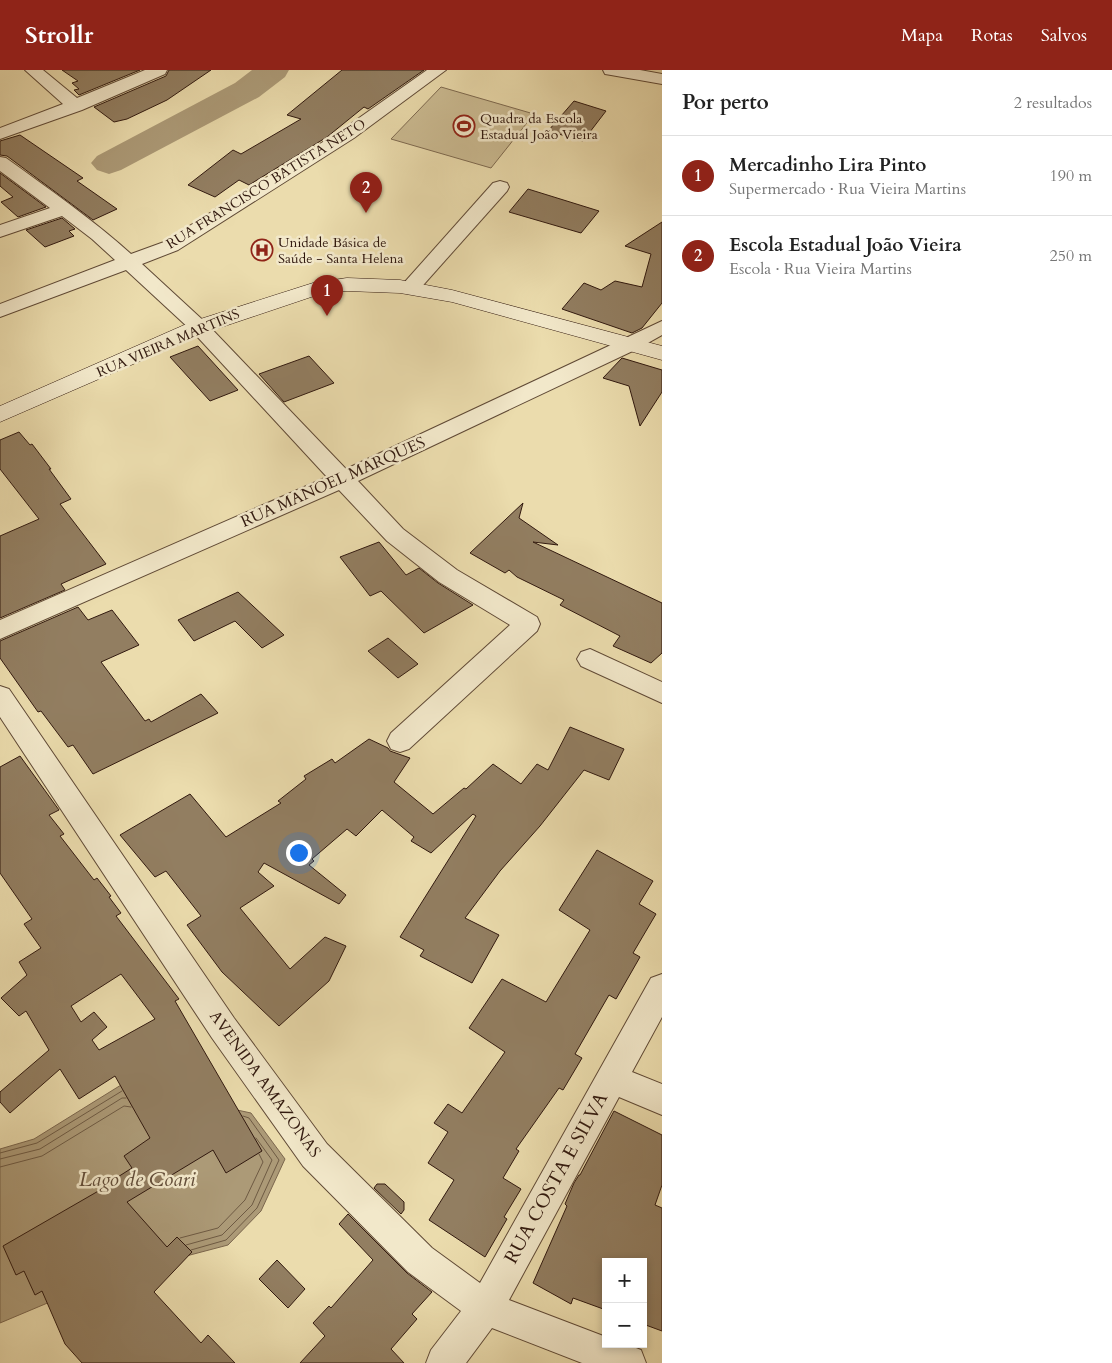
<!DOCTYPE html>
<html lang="pt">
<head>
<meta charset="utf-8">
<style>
  :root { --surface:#fff; --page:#f2f2f2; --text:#222; --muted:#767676; --line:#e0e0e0; --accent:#8f2418 }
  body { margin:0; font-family:Cardo,serif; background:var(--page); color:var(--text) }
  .controls { position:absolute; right:15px; bottom:15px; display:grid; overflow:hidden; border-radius:0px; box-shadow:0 2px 8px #0003 }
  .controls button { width:45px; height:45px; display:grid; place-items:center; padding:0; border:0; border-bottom:1px solid var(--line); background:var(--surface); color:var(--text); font:25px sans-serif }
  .you { position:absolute; left:298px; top:782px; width:18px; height:18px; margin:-12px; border:4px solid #fff; border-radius:50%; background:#1a73e8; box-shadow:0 0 0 8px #1a73e833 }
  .badge { display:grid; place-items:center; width:32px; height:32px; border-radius:50%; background:var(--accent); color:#fff; font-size:16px; font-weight:700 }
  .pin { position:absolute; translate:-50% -41px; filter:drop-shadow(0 1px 2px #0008) }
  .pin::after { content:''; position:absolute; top:26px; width:18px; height:15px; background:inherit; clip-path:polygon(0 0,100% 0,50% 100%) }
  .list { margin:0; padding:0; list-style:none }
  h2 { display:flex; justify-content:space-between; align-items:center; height:65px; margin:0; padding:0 20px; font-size:21px }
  h2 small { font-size:16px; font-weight:400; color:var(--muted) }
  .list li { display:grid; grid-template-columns:32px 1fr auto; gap:15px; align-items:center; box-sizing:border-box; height:80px; padding:0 20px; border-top:1px solid var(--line) }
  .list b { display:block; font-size:19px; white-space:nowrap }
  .list p { margin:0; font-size:16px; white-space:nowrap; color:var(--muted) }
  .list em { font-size:16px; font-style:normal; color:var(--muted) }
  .map { position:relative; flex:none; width:662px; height:1293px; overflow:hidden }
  header { display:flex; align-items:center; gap:30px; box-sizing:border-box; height:70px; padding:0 25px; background:var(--accent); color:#fff }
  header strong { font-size:24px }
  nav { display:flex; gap:28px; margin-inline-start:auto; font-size:18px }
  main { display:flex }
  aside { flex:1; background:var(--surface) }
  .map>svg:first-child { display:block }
  .green { fill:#cbbb92; stroke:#7e6a50 }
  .water { fill:#ac9a77; stroke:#7b664d }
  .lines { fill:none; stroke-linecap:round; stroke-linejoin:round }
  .shore { stroke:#6e5a43; stroke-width:1 }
  .river { fill:#ac9a77; fill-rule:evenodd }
  .building { fill:#927e61; stroke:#31190f; fill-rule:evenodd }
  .street-casing { stroke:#604a36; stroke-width:2 }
  .secondary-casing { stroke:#31190f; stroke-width:1 }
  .street { fill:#f2e8ca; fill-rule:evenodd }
  .secondary { fill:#f2e8ca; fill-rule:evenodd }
  .labels { text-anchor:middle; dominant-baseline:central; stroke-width:5; stroke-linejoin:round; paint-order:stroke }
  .far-poi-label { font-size:14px; fill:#31190f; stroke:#f2e8ca; text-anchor:start }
  .far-street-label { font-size:14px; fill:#31190f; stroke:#f2e8ca }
  .street-label { font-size:16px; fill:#31190f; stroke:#f2e8ca }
  .near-street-label { font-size:19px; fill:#31190f; stroke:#f2e8ca }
  .near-water-label { font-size:21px; font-style:italic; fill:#624d39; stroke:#f2e8ca }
</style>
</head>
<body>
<header>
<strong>Strollr</strong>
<nav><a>Mapa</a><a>Rotas</a><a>Salvos</a></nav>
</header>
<main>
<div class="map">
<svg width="662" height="1293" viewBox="0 0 662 1293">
  <rect width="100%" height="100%" fill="#ebdcad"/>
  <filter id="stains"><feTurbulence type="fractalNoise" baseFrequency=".004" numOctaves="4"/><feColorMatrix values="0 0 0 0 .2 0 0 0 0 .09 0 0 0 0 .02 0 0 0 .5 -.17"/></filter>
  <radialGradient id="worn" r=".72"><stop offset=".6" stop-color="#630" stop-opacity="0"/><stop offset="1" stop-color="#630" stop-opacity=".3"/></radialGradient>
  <polygon class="green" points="441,17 534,44 491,98 391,69"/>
  <polygon class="water" points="121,1015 251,1043 285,1089 261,1141 228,1175 114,1205 0,1253 0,1079 34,1069"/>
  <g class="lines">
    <g class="shore">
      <polyline points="0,1083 37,1073 122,1021"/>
      <polyline points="0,1089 40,1079 122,1028 126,1028"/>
      <polyline points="0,1097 42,1086 124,1036 131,1037"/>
      <polyline points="180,1168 218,1158 245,1130 263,1092 259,1084"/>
      <polyline points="186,1175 222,1165 252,1135 272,1090 256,1068"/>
      <polyline points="191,1180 226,1170 257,1138 279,1090 249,1048 243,1046"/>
    </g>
    <polygon class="river" points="252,0 289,0 285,7 259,27 121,100 109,104 97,100 91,93 97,86 235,13"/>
  </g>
  <g class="building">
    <polygon points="62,0 140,0 79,25 74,20 79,19 72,13 78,11"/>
    <polygon points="169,0 211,0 167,30 127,49 114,52 94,37 166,6"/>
    <polygon points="342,0 424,0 368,39 364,37 327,67 249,115 239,110 215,127 188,115 233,80 241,84 301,49 287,45"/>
    <polygon points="574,31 606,41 583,71 548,61"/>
    <polygon points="20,65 83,108 77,111 117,139 93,150 7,86 0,85 0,71"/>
    <polygon points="0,103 46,137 18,147 1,132 13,127 0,116"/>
    <polygon points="528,119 599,141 581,163 509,142"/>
    <polygon points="62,148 75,159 69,161 74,166 45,177 26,160"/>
    <polygon points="662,152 662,233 642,258 632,263 562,239 584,213 601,220 615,211 642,217 651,184 625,176"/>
    <polygon points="198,276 238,320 210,331 170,287"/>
    <polygon points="309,286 334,313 284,332 259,304"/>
    <polygon points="622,288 662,300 662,322 640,356 629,316 603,308"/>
    <polygon points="19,362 30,375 32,374 51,399 49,399 71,429 60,434 106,494 61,514 65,520 0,548 0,466 39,449 0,399 0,370"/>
    <polygon points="523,433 519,448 558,475 533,472 662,533 662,583 651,593 613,576 620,566 560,535 564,530 517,507 509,500 505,503 470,483"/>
    <polygon points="379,472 406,505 419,498 438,513 473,535 424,563 381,521 370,526 340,487"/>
    <polygon points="238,522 284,565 262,578 235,551 194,571 178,550"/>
    <polygon points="78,537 88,550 112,540 139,575 101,592 145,651 149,649 151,652 201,624 218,643 93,704 73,675 68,677 41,641 38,642 0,588 0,571"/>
    <polygon points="388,568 418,594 398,608 368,581"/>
    <polygon points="570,657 624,679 609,710 584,700 540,756 500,801 465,848 499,865 472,913 420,886 424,880 400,867 476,746 473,744 431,783 411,771 414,767 382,740 356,766 347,759 312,789 314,791 309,795 346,825 339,834 264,793 258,802 274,816 240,838 290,899 325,867 346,876 329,911 279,956 222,902 187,855 201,846 166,801 155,807 120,765 190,724 226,767 281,733 278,731 306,709 304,706 332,689 335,693 369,669 388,678 390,681 410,688 394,712 433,744 464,718 466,719 493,694 521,714 537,694 548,700"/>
    <path d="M 20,686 L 59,740 L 49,745 L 64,764 L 60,766 L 94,810 L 97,808 L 111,826 L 109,827 L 121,843 L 116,846 L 179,929 L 175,931 L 262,1081 L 226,1103 L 213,1080 L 127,1132 L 167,1177 L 177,1167 L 192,1182 L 154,1222 L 201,1273 L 208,1265 L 235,1293 L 82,1293 L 65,1274 L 42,1221 L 35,1225 L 24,1201 L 16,1205 L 3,1176 L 114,1112 L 113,1110 L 132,1098 L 124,1086 L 150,1068 L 115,1006 L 79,1029 L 60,999 L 10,1043 L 0,1032 L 0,1022 L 49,980 L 26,941 L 19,946 L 1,928 L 27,905 L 19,892 L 41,878 L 24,854 L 32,849 L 0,803 L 0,697 ZM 121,904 L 155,949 L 99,980 L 92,970 L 107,957 L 94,942 L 81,952 L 71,936 Z"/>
    <polygon points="597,780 653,811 639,834 656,844 633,883 640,887 616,929 609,925 575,984 582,988 563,1020 559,1018 516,1079 519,1081 503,1108 521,1119 504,1147 507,1149 485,1187 429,1150 454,1110 428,1093 448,1062 434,1053 448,1034 462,1043 505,982 469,958 502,909 546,932 590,860 559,840"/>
    <polygon points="614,1041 662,1065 662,1115 655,1135 662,1138 662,1261 643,1254 643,1192 606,1192 606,1240 573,1228 571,1234 533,1213 567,1136 565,1134 574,1113 579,1105 580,1105"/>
    <polygon points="377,1114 385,1114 404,1132 404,1140 401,1144 374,1118"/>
    <polygon points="348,1144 407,1203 432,1222 412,1244 417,1249 391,1279 404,1293 300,1293 325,1266 313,1253 329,1236 331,1238 373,1190 339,1154"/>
    <polygon points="277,1190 305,1219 288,1238 259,1209"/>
  </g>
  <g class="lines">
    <g class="street-casing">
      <g id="street">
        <polygon points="25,0 43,0 77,28 145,0 167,0 165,4 82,40 0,69 0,58 63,34"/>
        <path d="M 427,0 L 446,0 L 354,68 L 178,180 L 142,194 L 206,253 L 346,399 L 662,251 L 662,265 L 639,278 L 358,411 L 403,459 L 457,500 L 537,547 L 540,554 L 537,561 L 409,679 L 400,682 L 391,679 L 387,671 L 391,663 L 510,555 L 439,512 L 387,471 L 339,420 L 0,569 L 0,550 L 327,407 L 192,261 L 126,200 L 0,247 L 0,234 L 115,190 L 92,169 L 62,146 L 0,167 L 0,155 L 50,138 L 0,101 L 0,87 L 6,88 C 49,119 92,149 131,184 L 164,172 L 342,60 Z"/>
        <polygon points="603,0 640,0 662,4 662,14 611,5 605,4"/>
        <polygon points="500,111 507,113 509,117 507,121 417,222 410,224 403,222 400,218 403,214 493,113"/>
        <polygon points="590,579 662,612 662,633 581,596 577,589 581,582"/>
        <polygon points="0,616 9,619 234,948 327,1074 432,1178 480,1213 651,908 662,904 662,947 632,1002 662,1014 662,1045 619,1027 509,1230 606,1267 606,1274 626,1274 641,1280 646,1293 582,1293 492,1258 466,1293 426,1293 431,1280 461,1241 408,1202 303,1096 212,968 0,647"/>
      </g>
    </g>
    <g class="secondary-casing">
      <polygon id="secondary" points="347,208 400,210 452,220 662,276 662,290 452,232 400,223 347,221 323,223 207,262 0,352 0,336 191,252 313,213"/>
    </g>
    <use href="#street" class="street"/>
    <use href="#secondary" class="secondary"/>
  </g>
  <defs>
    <g id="stadium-ring" transform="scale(1.125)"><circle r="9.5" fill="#f2e8ca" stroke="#8f2418" stroke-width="1.5"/><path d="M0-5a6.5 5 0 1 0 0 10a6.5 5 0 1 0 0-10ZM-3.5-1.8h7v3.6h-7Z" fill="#8f2418"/></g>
    <g id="hospital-ring" transform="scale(1.125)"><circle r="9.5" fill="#f2e8ca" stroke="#8f2418" stroke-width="1.5"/><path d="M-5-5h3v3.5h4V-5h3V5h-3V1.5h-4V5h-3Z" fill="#8f2418"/></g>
  </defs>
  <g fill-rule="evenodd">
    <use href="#stadium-ring" x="464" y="56"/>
    <use href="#hospital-ring" x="262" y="180"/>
  </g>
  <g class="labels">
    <g class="far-poi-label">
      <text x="480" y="48">Quadra da Escola<tspan x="480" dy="16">Estadual João Vieira</tspan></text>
      <text x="278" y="172">Unidade Básica de<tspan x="278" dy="16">Saúde - Santa Helena</tspan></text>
    </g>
    <g class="far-street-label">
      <text transform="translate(266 114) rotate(-32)">RUA FRANCISCO BATISTA NETO</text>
      <text transform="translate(168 273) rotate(-23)">RUA VIEIRA MARTINS</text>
    </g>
    <g class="street-label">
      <text transform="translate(333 412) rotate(-24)">RUA MANOEL MARQUES</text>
      <text transform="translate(265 1014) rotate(54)">AVENIDA AMAZONAS</text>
    </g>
    <g class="near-street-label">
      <text transform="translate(556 1108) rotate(-61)">RUA COSTA E SILVA</text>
    </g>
    <g class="near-water-label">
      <text x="137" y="1109">Lago de Coari</text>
    </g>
  </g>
  <rect width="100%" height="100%" filter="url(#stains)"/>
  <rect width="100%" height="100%" fill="url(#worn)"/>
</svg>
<div class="controls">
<button>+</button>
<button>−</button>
</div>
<div class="you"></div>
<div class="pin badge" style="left:327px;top:246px">1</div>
<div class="pin badge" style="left:366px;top:143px">2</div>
</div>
<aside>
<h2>Por perto<small>2 resultados</small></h2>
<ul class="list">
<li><span class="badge">1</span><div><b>Mercadinho Lira Pinto</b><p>Supermercado · Rua Vieira Martins</p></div><em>190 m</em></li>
<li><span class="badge">2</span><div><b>Escola Estadual João Vieira</b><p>Escola · Rua Vieira Martins</p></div><em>250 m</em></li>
</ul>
</aside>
</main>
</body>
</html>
